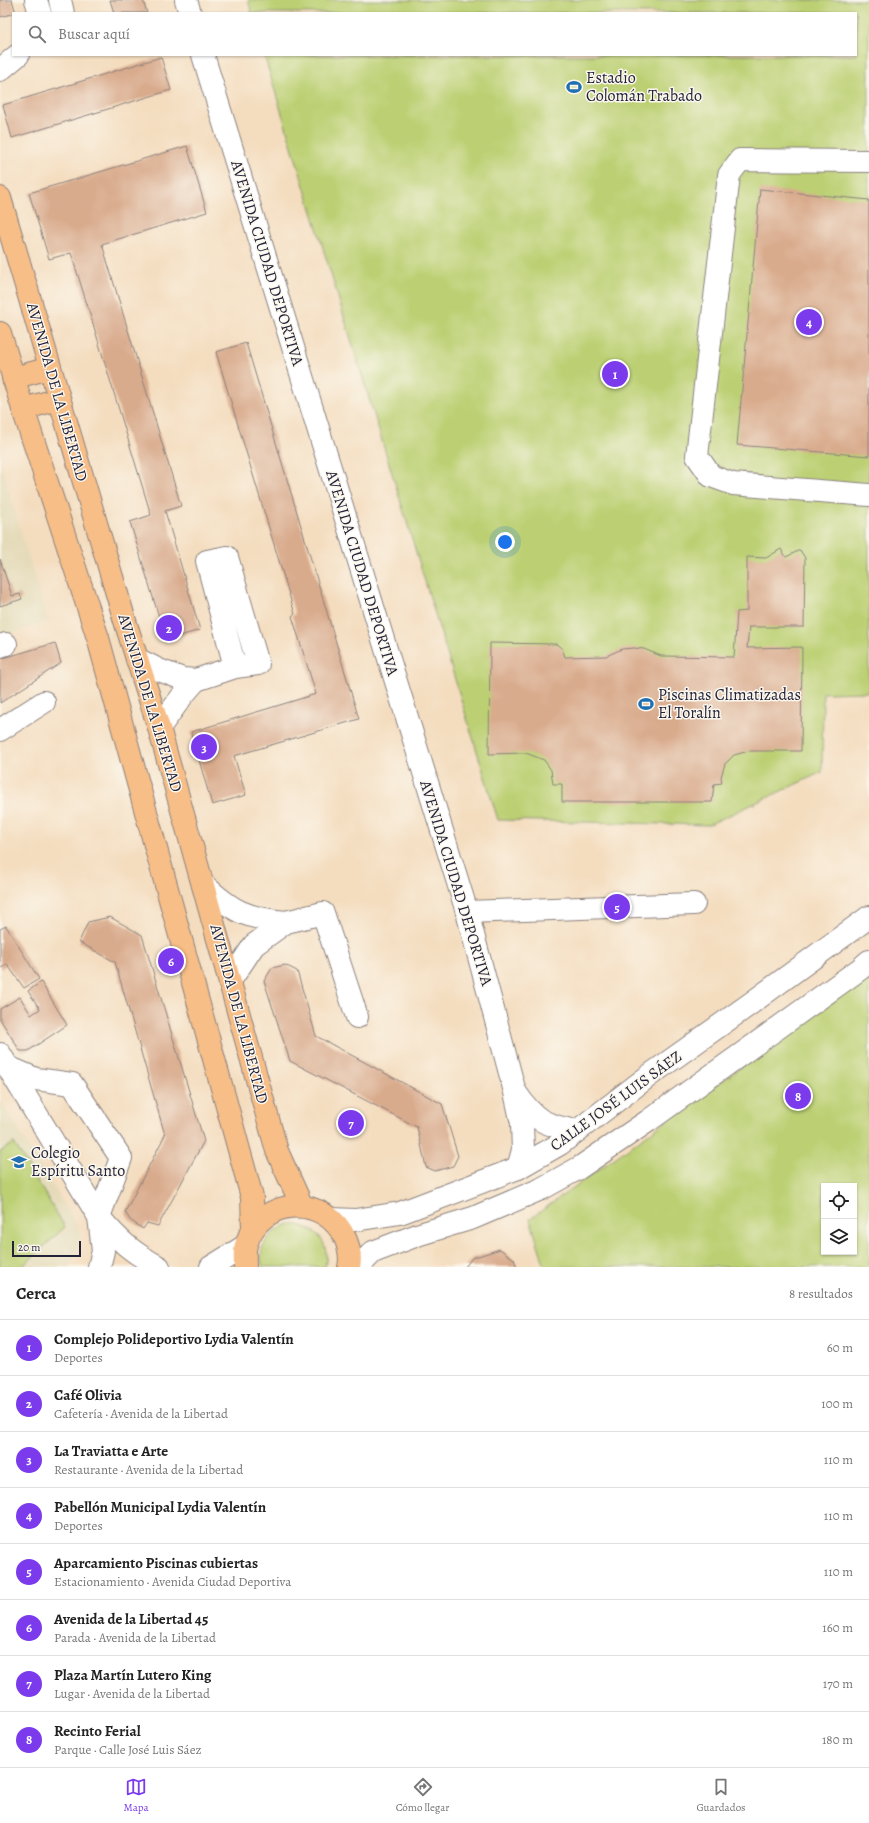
<!DOCTYPE html>
<html lang="es">
<head>
<meta charset="utf-8">
<style>
  :root { --surface:#fff; --page:#f2f2f2; --text:#222; --muted:#767676; --line:#e0e0e0; --accent:#7c3aed }
  body { margin:0; font-family:Alegreya,serif; background:var(--page); color:var(--text) }
  .controls { position:absolute; right:12px; bottom:12px; display:grid; overflow:hidden; border-radius:0px; box-shadow:0 1px 3px #0004 }
  .controls button { width:36px; height:36px; display:grid; place-items:center; padding:0; border:0; border-bottom:1px solid var(--line); background:var(--surface); color:var(--text); font:20px sans-serif }
  .scale { position:absolute; left:12px; bottom:10px; width:69px; box-sizing:border-box; padding-left:4px; border:2px solid #22223b; border-top:0; font-size:11px; line-height:14px; white-space:nowrap; color:#22223b; -webkit-text-stroke:3px #fbf7ec; paint-order:stroke }
  .you { position:absolute; left:505px; top:542px; width:14px; height:14px; margin:-10px; border:3px solid #fff; border-radius:50%; background:#1a73e8; box-shadow:0 0 0 6px #1a73e833 }
  .badge { display:grid; place-items:center; width:26px; height:26px; border-radius:50%; background:var(--accent); color:#fff; font-size:13px; font-weight:700 }
  .pin { position:absolute; translate:-50% -50%; border:2px solid #fff; box-shadow:0 1px 4px #0006 }
  .list { margin:0; padding:0; list-style:none }
  h2 { display:flex; justify-content:space-between; align-items:center; height:52px; margin:0; padding:0 16px; font-size:17px }
  h2 small { font-size:13px; font-weight:400; color:var(--muted) }
  .list li { display:grid; grid-template-columns:26px 1fr auto; gap:12px; align-items:center; box-sizing:border-box; height:56px; padding:0 16px; border-top:1px solid var(--line) }
  .list b { display:block; font-size:15px; white-space:nowrap }
  .list p { margin:0; font-size:13px; white-space:nowrap; color:var(--muted) }
  .list em { font-size:13px; font-style:normal; color:var(--muted) }
  .icon { flex:none; width:22px; height:22px; fill:none; stroke:currentColor; stroke-width:2; stroke-linecap:round; stroke-linejoin:round }
  .map { position:relative; flex:none; width:869px; height:1267px; overflow:hidden }
  .search { position:absolute; background:var(--surface); box-shadow:0 1px 3px #0004; left:12px; right:12px; top:12px; height:44px; display:flex; align-items:center; gap:10px; box-sizing:border-box; padding:0 14px; border-radius:0px; color:var(--muted); font-size:15px }
  .sheet { height:500px; background:var(--surface) }
  nav { display:flex; justify-content:space-around; align-items:center; box-sizing:border-box; height:56px; border-top:1px solid var(--line); background:var(--surface); font-size:11px; color:var(--muted) }
  nav a { display:grid; justify-items:center; gap:2px }
  nav .on { color:var(--accent) }
  .map>svg:first-child { display:block }
  .built { fill:#e5dbba }
  .green { fill:#bcd073; stroke:#6f7957; fill-rule:evenodd }
  .building { fill:#d9ab8d }
  .lines { fill:none; stroke-linecap:round; stroke-linejoin:round }
  .minor-casing { stroke:#8b807d; stroke-width:24 }
  .major-casing { stroke:#8b807d; stroke-width:24 }
  .minor { stroke:#fff; stroke-width:22 }
  .major { stroke:#f7be87; stroke-width:22 }
  .labels { text-anchor:middle; dominant-baseline:central; stroke-width:3; stroke-linejoin:round; paint-order:stroke }
  .poi-label { font-size:16px; fill:#22223b; stroke:#fbf7ec; text-anchor:start }
  .street-label { font-size:16px; fill:#22223b; stroke:#fbf7ec }
</style>
</head>
<body>
<div class="map">
<svg width="869" height="1267" viewBox="0 0 869 1267">
  <rect width="100%" height="100%" fill="#fbf7ec"/>
  <filter id="ink" filterUnits="userSpaceOnUse"><feTurbulence type="fractalNoise" baseFrequency=".025" numOctaves="2"/><feDisplacementMap in="SourceGraphic" scale="8" xChannelSelector="R" yChannelSelector="G"/><feConvolveMatrix kernelMatrix="1 2 1 2 8 2 1 2 1" color-interpolation-filters="sRGB"/></filter>
  <filter id="wash" filterUnits="userSpaceOnUse"><feTurbulence type="fractalNoise" baseFrequency=".012" numOctaves="4" result="noise"/><feDisplacementMap in="SourceGraphic" scale="16" xChannelSelector="R" yChannelSelector="G"/><feGaussianBlur stdDeviation="0.9" result="paint"/><feColorMatrix in="noise" values="0 0 0 0 0 0 0 0 0 0 0 0 0 0 0 0 0 1.4 0 .05"/><feComposite in="paint" operator="in"/></filter>
  <g filter="url(#wash)">
    <rect width="100%" height="100%" fill="#f4ddbf"/>
    <g class="built">
      <polygon points="0,461 48,622 0,636"/>
      <polygon points="0,1100 76,1224 80,1234 78,1249 69,1267 0,1267"/>
    </g>
    <g class="green">
      <polygon points="248,0 869,0 869,692 823,693 822,772 708,825 498,820 264,55 856,55 856,13 252,13"/>
      <path d="M 869,975 L 869,1267 L 545,1267 L 530,1219 ZM 824,1186 L 854,1186 L 854,1252 L 824,1252 Z"/>
      <polygon points="14,1143 65,1227 22,1267 0,1267 0,1152"/>
      <path d="M 289,1224 C 315,1225 331,1241 325,1267 L 263,1267 C 255,1246 272,1230 289,1224 Z"/>
    </g>
    <g id="blocks">
      <g class="building">
        <polygon points="0,0 12,0 16,13 0,17"/>
        <polygon points="110,0 143,0 147,13 114,13"/>
        <polygon points="161,57 171,90 12,138 3,105"/>
        <polygon points="187,146 207,212 102,244 181,506 165,511 200,630 166,640 130,522 151,515 90,314 71,253 49,259 29,193"/>
        <polygon points="760,189 869,200 869,456 737,445"/>
        <polygon points="246,343 359,719 234,756 246,795 212,805 191,732 316,694 292,616 295,614 216,352"/>
        <polygon points="781,549 786,557 800,550 805,558 804,627 749,627 747,648 802,647 801,751 749,751 734,755 725,764 721,777 722,783 714,784 712,802 562,802 562,784 553,784 551,770 544,760 526,753 489,754 490,643 556,644 562,648 565,657 606,656 622,649 634,648 644,649 661,656 734,657 737,612 747,611 747,557 766,558"/>
        <polygon points="0,559 12,596 20,594 22,599 0,606"/>
        <polygon points="55,643 61,663 0,703 0,659"/>
        <polygon points="110,917 142,935 204,1141 158,1226 147,1223 143,1229 130,1220 125,1212 165,1135 115,962 79,942 88,922"/>
        <polygon points="6,926 39,979 24,988 7,964 0,969 0,929"/>
        <polygon points="285,965 297,971 316,1036 442,1104 458,1156 453,1166 435,1171 426,1167 417,1127 290,1061 264,981 272,968"/>
        <polygon points="41,982 67,1025 28,1051 20,1051 0,1019 0,1009 20,997 31,1015 40,1009 28,991"/>
        <polygon points="500,1249 514,1259 517,1267 465,1267 472,1258"/>
      </g>
    </g>
  </g>
  <g filter="url(#ink)">
    <use href="#blocks" fill-opacity="0" stroke="#8b807d" stroke-width="1"/>
    <g class="lines">
      <g class="minor-casing">
        <g id="minor">
          <polyline points="36,0 40,13"/>
          <polyline points="60,0 63,13"/>
          <polyline points="186,0 190,13"/>
          <polyline points="203,55 467,912 515,1092 522,1124 523,1150 518,1168"/>
          <polyline points="0,70 18,55"/>
          <polyline points="869,161 740,160 729,175 697,456 711,476 733,484 869,495"/>
          <polyline points="0,646 6,644"/>
          <polyline points="137,659 159,670 183,679 196,680 235,667 258,664 227,557 207,561 235,667"/>
          <polyline points="159,728 183,695 196,680"/>
          <polyline points="0,730 44,702"/>
          <path d="M 203,884 C 233,912 246,918 286,922"/>
          <polyline points="467,912 694,904"/>
          <polyline points="230,981 254,945 286,922 323,913 357,1017"/>
          <path d="M 0,1054 L 99,1217 C 119,1241 132,1252 159,1267"/>
          <polyline points="8,1067 36,1079 72,1084 121,1158 99,1217 103,1251 99,1267"/>
          <path d="M 516,1093 C 535,1121 544,1125 577,1131"/>
          <polyline points="332,1219 355,1220 400,1213 518,1168 560,1144 650,1075 750,1004 869,917"/>
          <polyline points="211,1267 245,1246"/>
          <polyline points="358,1267 373,1252 420,1234 473,1218 541,1189 579,1168 648,1121 860,969 869,961"/>
        </g>
      </g>
      <g class="major-casing">
        <g id="major">
          <polyline points="0,198 125,621 159,728 277,1151 302,1206"/>
          <polyline points="0,333 23,409 98,638 252,1197 253,1229"/>
          <polyline points="13,378 50,368"/>
          <polyline points="23,409 59,399"/>
          <path d="M 245,1267 C 245,1260 244,1252 246,1245 C 260,1196 326,1193 346,1240 C 349,1248 351,1258 349,1267"/>
        </g>
      </g>
      <use href="#minor" class="minor"/>
      <use href="#major" class="major"/>
    </g>
  </g>
  <defs>
    <g id="stadium-bare" transform="scale(1.2)"><path d="M0-5a6.5 5 0 1 0 0 10a6.5 5 0 1 0 0-10ZM-3.5-1.8h7v3.6h-7Z" fill="#1f6fb2" stroke="#fbf7ec" stroke-width="2.5" paint-order="stroke"/></g>
    <g id="school-bare" transform="scale(1.2)"><path d="M0-5L7-2L0 1L-7-2ZM-4 1L0 2.5L4 1V4Q0 6-4 4Z" fill="#1f6fb2" stroke="#fbf7ec" stroke-width="2.5" paint-order="stroke"/></g>
  </defs>
  <g fill-rule="evenodd">
    <use href="#stadium-bare" x="574" y="87"/>
    <use href="#stadium-bare" x="646" y="704"/>
    <use href="#school-bare" x="19" y="1162"/>
  </g>
  <g class="labels">
    <g class="poi-label">
      <text x="586" y="78">Estadio<tspan x="586" dy="18">Colomán Trabado</tspan></text>
      <text x="658" y="695">Piscinas Climatizadas<tspan x="658" dy="18">El Toralín</tspan></text>
      <text x="31" y="1153">Colegio<tspan x="31" dy="18">Espíritu Santo</tspan></text>
    </g>
    <g class="street-label">
      <text transform="translate(267 263) rotate(73)">AVENIDA CIUDAD DEPORTIVA</text>
      <text transform="translate(57 392) rotate(74)">AVENIDA DE LA LIBERTAD</text>
      <text transform="translate(362 573) rotate(73)">AVENIDA CIUDAD DEPORTIVA</text>
      <text transform="translate(150 703) rotate(73)">AVENIDA DE LA LIBERTAD</text>
      <text transform="translate(456 883) rotate(73)">AVENIDA CIUDAD DEPORTIVA</text>
      <text transform="translate(239 1014) rotate(75)">AVENIDA DE LA LIBERTAD</text>
      <text transform="translate(616 1101) rotate(-36)">CALLE JOSÉ LUIS SÁEZ</text>
    </g>
  </g>
</svg>
<div class="controls">
<button><svg class="icon" aria-label="locate" viewBox="0 0 24 24"><circle cx="12" cy="12" r="6"/><path d="M12 2v4M12 18v4M2 12h4M18 12h4"/></svg></button>
<button><svg class="icon" aria-label="layers" viewBox="0 0 24 24"><path d="M12 4l9 5-9 5-9-5zM3 14l9 5 9-5"/></svg></button>
</div>
<div class="scale">20 m</div>
<div class="you"></div>
<div class="pin badge" style="left:615px;top:374px">1</div>
<div class="pin badge" style="left:169px;top:628px">2</div>
<div class="pin badge" style="left:204px;top:747px">3</div>
<div class="pin badge" style="left:809px;top:322px">4</div>
<div class="pin badge" style="left:617px;top:907px">5</div>
<div class="pin badge" style="left:171px;top:961px">6</div>
<div class="pin badge" style="left:351px;top:1123px">7</div>
<div class="pin badge" style="left:798px;top:1096px">8</div>
<div class="search"><svg class="icon" aria-label="search" viewBox="0 0 24 24"><circle cx="10" cy="10" r="6"/><path d="M15 15l6 6"/></svg>Buscar aquí</div>
</div>
<section class="sheet">
<h2>Cerca<small>8 resultados</small></h2>
<ul class="list">
<li><span class="badge">1</span><div><b>Complejo Polideportivo Lydia Valentín</b><p>Deportes</p></div><em>60 m</em></li>
<li><span class="badge">2</span><div><b>Café Olivia</b><p>Cafetería · Avenida de la Libertad</p></div><em>100 m</em></li>
<li><span class="badge">3</span><div><b>La Traviatta e Arte</b><p>Restaurante · Avenida de la Libertad</p></div><em>110 m</em></li>
<li><span class="badge">4</span><div><b>Pabellón Municipal Lydia Valentín</b><p>Deportes</p></div><em>110 m</em></li>
<li><span class="badge">5</span><div><b>Aparcamiento Piscinas cubiertas</b><p>Estacionamiento · Avenida Ciudad Deportiva</p></div><em>110 m</em></li>
<li><span class="badge">6</span><div><b>Avenida de la Libertad 45</b><p>Parada · Avenida de la Libertad</p></div><em>160 m</em></li>
<li><span class="badge">7</span><div><b>Plaza Martín Lutero King</b><p>Lugar · Avenida de la Libertad</p></div><em>170 m</em></li>
<li><span class="badge">8</span><div><b>Recinto Ferial</b><p>Parque · Calle José Luis Sáez</p></div><em>180 m</em></li>
</ul>
</section>
<nav>
<a class="on"><svg class="icon" aria-label="map" viewBox="0 0 24 24"><path d="M3 6l6-2 6 2 6-2v14l-6 2-6-2-6 2zM9 4v14M15 6v14"/></svg>Mapa</a>
<a><svg class="icon" aria-label="directions" viewBox="0 0 24 24"><path d="M12 3l9 9-9 9-9-9zM9 14v-3h6M13 9l2 2-2 2"/></svg>Cómo llegar</a>
<a><svg class="icon" aria-label="saved" viewBox="0 0 24 24"><path d="M7 4h10v16l-5-4-5 4z"/></svg>Guardados</a>
</nav>
</body>
</html>
